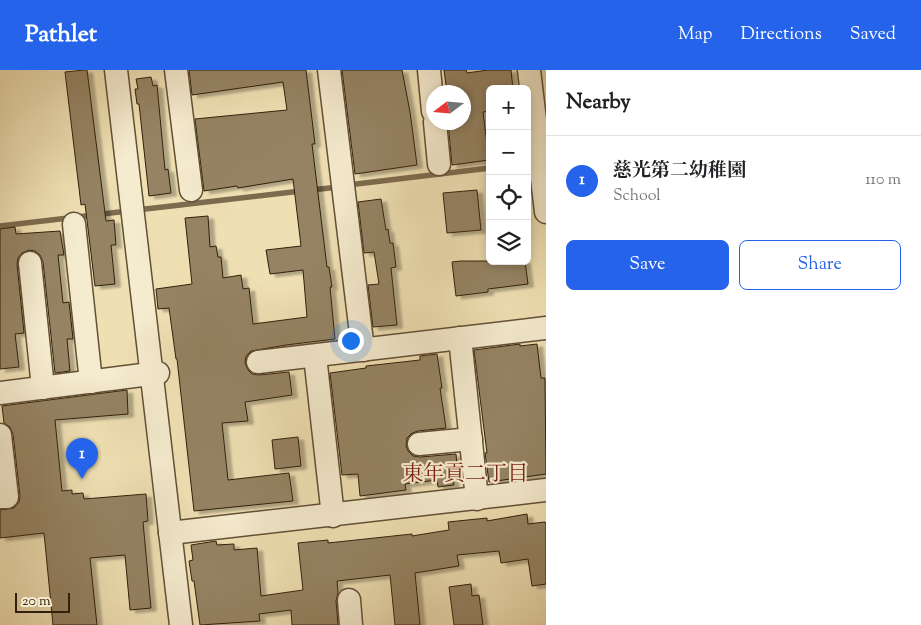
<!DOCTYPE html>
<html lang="en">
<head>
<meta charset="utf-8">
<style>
  :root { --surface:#fff; --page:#f2f2f2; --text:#202124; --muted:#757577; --line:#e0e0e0; --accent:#2563eb }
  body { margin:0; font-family:"Sorts Mill Goudy","Noto Serif JP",serif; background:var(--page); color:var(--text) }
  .controls { position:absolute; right:15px; top:15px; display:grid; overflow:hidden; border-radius:8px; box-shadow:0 2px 8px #0003 }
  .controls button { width:45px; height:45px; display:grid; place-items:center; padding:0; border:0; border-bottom:1px solid var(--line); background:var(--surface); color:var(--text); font:25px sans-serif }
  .compass { position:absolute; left:426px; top:15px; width:45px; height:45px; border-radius:50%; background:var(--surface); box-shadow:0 2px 8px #0003; rotate:254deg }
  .scale { position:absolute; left:15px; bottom:12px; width:55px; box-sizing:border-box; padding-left:5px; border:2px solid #331f0c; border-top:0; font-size:14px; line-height:18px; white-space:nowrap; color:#331f0c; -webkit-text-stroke:4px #f5ebce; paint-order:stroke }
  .you { position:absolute; left:350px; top:270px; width:18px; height:18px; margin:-12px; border:4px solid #fff; border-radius:50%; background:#1a73e8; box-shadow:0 0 0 8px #1a73e833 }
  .badge { display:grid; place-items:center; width:32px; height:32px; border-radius:50%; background:var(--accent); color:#fff; font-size:16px; font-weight:700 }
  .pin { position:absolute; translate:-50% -41px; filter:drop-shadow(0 1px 2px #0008) }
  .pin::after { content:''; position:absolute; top:26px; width:18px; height:15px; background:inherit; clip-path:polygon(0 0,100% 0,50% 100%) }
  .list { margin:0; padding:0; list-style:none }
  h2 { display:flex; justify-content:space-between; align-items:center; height:65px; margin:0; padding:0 20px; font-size:21px }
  h2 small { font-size:16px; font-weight:400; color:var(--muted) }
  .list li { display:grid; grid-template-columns:32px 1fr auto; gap:15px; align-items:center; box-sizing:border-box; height:90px; padding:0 20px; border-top:1px solid var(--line) }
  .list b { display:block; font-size:19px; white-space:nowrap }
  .list p { margin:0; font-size:16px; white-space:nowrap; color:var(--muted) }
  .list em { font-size:16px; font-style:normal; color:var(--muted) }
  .actions { display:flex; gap:10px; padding:15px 20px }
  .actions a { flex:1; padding:11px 0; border:1px solid var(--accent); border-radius:8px; text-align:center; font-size:18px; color:var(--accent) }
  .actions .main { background:var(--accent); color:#fff }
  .icon { flex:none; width:28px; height:28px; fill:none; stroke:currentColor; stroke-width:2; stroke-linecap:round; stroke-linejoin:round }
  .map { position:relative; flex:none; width:546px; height:555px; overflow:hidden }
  header { display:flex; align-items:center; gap:30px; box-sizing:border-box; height:70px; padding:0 25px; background:var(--accent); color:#fff }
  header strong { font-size:24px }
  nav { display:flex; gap:28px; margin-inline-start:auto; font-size:18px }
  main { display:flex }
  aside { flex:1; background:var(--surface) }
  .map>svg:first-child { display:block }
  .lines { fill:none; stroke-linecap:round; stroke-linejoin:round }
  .stream { stroke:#7d6b4e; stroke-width:5.5 }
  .building { fill:#958363; stroke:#331f0c; filter:url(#shadow) }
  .minor-casing { stroke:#624f36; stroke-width:25 }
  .minor { stroke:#f5ebce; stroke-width:22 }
  .labels { text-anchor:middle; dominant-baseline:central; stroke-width:4.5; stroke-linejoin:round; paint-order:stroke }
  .neighbourhood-label { font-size:21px; fill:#7a1f14; stroke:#f5ebce }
</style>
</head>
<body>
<header>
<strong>Pathlet</strong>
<nav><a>Map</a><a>Directions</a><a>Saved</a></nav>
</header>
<main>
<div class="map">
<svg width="546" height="555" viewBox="0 0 546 555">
  <defs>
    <filter id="shadow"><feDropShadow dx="5.5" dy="3" stdDeviation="1" flood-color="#0004"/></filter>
  </defs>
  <rect width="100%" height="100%" fill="#efe0b3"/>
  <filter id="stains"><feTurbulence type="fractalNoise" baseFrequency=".004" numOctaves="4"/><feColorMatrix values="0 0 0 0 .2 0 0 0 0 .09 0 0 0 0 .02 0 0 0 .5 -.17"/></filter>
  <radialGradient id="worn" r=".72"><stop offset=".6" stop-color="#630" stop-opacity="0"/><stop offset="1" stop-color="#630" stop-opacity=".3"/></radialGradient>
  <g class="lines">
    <g class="stream">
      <polyline points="348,115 490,98"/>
      <polyline points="311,120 339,117"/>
      <polyline points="137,140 301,121"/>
      <polyline points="0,156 128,141"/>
    </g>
  </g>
  <g class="building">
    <polygon points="84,0 87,0 106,151 114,150 116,175 111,175 115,214 95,216 85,134 81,135 65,2"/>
    <polygon points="189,0 306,0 315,74 312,74 327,197 329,197 332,217 330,217 335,269 286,275 251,281 246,286 245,293 248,300 252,304 259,305 289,302 292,325 245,332 248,351 222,353 228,410 289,403 293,431 194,441 177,289 176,289 169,238 158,239 156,219 192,214 185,148 208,146 210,177 216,176 218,187 221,187 223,208 241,205 243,219 249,218 253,254 307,247 303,200 270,204 266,180 301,176 293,109 238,118 237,116 204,121 195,49 287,40 283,12 192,25"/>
    <polygon points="342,0 402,0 410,42 417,95 355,104"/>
    <polygon points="444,0 466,0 467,3 488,0 511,0 513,19 490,19 490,41 483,42 489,90 452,95 448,52 464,52 464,22 447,22"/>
    <polygon points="151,7 153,16 157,15 165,100 168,99 171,123 149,126 139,34 137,34 135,19 138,19 136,9"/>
    <polygon points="477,120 481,160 447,163 443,123"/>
    <polygon points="381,129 386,160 388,159 390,173 393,173 396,197 391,198 397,255 373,257 368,215 379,214 374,182 364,183 358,132"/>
    <polygon points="15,157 16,164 60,161 64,185 58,185 63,233 69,232 73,269 67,269 70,301 55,303 43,192 40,185 35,181 29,180 22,183 18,188 17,194 24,263 15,264 19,297 0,299 0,159"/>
    <polygon points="461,191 525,191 528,214 488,219 488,222 456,226 452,192"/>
    <polygon points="520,274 520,276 537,274 541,308 545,308 546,404 489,412 485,383 487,383 474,280"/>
    <polygon points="437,284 442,318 440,318 446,358 418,361 412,363 407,368 406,376 408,381 413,386 420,387 456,384 458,406 453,406 454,415 438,417 437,410 405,414 406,420 360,426 358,404 342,405 330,303 366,298 366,296 420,290 420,286"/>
    <polygon points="127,320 128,344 55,350 62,421 72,420 72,424 83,423 84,429 146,424 148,451 143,452 151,538 130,540 125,485 90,488 97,555 53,555 44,463 0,468 0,440 14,438 19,432 20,426 13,364 10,357 4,353 2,336"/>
    <polygon points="298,367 301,396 275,399 272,370"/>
    <polygon points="527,444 528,454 545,452 546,453 546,514 532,516 528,489 501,493 499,481 457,485 459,496 415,503 420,555 395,555 390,505 337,511 338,523 336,531 338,555 292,555 291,540 259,544 260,551 200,555 194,511 192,511 189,491 193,490 191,475 216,471 217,475 234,474 234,480 257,478 261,526 303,520 298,473 328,470 328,473 412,464 412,466 449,460 448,452 487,448 487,451"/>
    <polygon points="471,514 472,526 479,525 483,555 454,555 449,517"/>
  </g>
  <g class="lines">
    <g class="minor-casing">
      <g id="minor">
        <polyline points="116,0 181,555"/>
        <polyline points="176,0 191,120"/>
        <polyline points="329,0 363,280"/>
        <polyline points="429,0 433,41"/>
        <polyline points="529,0 546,142"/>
        <polyline points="435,52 439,94"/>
        <polyline points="74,154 91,312"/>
        <polyline points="30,193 43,318"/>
        <polyline points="460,268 477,429"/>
        <polyline points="315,286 333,446"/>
        <polyline points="258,292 546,258"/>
        <polyline points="0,323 158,303"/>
        <polyline points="0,365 7,427 0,427"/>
        <polyline points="419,374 471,369"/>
        <polyline points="170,463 546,420"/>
        <polyline points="349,530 351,555"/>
      </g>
    </g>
    <use href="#minor" class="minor"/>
  </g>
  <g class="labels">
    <g class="neighbourhood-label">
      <text x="465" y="405">東年貢二丁目</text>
    </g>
  </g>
  <rect width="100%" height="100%" filter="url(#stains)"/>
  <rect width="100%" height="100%" fill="url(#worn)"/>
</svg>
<div class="controls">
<button>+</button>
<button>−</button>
<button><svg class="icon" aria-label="locate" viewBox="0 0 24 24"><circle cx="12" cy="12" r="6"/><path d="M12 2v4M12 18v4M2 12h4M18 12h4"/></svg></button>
<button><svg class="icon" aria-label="layers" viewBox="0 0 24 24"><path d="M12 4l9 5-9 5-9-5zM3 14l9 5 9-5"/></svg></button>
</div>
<svg class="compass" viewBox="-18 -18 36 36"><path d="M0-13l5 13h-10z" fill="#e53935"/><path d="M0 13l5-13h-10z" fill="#757577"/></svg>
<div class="scale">20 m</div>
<div class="you"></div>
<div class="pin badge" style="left:82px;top:409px">1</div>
</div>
<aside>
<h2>Nearby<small></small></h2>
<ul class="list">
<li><span class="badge">1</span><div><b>慈光第二幼稚園</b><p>School</p></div><em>110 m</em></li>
</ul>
<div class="actions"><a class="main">Save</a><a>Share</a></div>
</aside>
</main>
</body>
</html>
